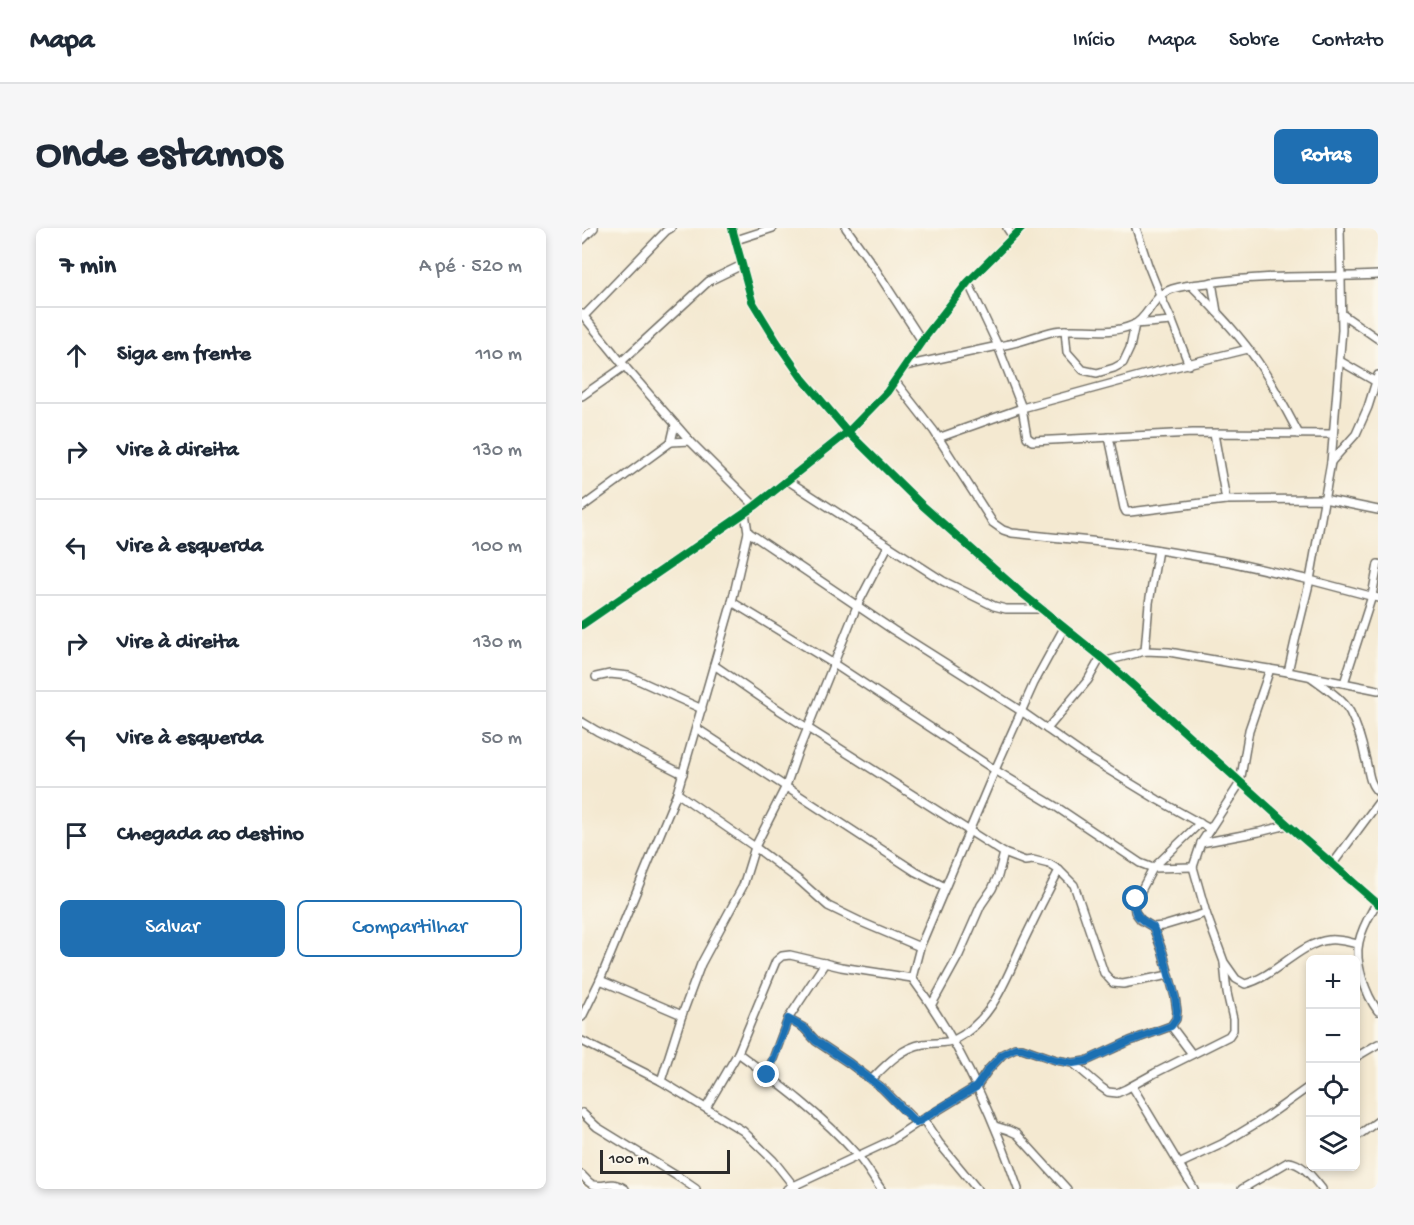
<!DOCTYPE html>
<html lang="pt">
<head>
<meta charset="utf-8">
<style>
  :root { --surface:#fff; --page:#f6f6f7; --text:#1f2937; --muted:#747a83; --line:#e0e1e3; --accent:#1f6fb2 }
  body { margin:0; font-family:"Gochi Hand",sans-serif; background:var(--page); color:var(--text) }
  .controls { position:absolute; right:18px; bottom:18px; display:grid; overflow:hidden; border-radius:9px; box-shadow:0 3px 9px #0003 }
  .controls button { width:54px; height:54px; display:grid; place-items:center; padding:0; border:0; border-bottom:2px solid var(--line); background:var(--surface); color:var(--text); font:30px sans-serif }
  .scale { position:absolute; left:18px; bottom:15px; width:130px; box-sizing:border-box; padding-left:6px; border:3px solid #2b2b2b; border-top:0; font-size:16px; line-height:21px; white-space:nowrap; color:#2b2b2b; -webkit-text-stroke:4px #fbf7ec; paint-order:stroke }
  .stop { position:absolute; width:18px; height:18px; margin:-14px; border:4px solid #1f6fb2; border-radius:50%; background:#fff }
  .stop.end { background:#1f6fb2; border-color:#fff; box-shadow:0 2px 6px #0008 }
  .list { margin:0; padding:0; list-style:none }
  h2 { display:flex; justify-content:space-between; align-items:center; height:78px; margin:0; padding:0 24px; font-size:26px }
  h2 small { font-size:20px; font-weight:400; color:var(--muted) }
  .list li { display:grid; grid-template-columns:39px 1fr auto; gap:18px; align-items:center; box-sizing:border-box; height:96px; padding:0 24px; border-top:2px solid var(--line) }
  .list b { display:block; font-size:22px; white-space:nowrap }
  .list em { font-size:20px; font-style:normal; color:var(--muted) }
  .actions { display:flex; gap:12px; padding:18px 24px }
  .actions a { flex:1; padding:14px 0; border:2px solid var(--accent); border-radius:9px; text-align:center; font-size:21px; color:var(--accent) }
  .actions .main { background:var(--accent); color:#fff }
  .icon { flex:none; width:33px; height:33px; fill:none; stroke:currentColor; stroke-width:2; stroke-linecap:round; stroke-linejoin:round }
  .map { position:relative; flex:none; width:796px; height:961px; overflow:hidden; border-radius:9px }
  header { display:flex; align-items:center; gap:36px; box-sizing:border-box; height:84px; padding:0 30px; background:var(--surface); border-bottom:2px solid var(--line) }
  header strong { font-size:28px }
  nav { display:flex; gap:33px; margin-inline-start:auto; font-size:21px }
  .intro { display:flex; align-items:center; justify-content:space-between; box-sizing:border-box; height:144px; padding:0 36px }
  h1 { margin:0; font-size:42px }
  .button { padding:15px 27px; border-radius:9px; background:var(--accent); color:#fff; font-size:21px; font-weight:700 }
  main { display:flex; gap:36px; padding:0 36px }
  aside { flex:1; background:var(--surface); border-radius:9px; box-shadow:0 3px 9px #0003 }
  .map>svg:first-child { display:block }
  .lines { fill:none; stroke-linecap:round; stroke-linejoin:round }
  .street-casing { stroke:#716e65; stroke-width:10 }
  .street { stroke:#fff; stroke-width:7 }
  .cycleway-casing { stroke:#fbf7ec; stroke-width:11 }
  .cycleway { stroke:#00873e; stroke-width:8 }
  .route { stroke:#1f6fb2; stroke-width:8 }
</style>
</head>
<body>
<header>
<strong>Mapa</strong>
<nav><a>Início</a><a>Mapa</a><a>Sobre</a><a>Contato</a></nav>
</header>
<div class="intro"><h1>Onde estamos</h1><a class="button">Rotas</a></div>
<main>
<aside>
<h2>7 min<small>A pé · 520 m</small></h2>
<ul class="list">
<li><svg class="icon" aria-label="ahead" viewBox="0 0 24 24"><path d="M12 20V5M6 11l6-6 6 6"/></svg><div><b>Siga em frente</b></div><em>110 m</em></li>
<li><svg class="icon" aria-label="right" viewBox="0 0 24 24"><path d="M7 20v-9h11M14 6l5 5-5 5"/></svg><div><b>Vire à direita</b></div><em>130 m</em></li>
<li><svg class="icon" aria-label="left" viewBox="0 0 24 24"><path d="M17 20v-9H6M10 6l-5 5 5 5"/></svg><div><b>Vire à esquerda</b></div><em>100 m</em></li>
<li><svg class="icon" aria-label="right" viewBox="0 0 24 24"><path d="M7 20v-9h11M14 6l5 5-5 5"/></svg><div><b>Vire à direita</b></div><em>130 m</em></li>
<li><svg class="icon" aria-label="left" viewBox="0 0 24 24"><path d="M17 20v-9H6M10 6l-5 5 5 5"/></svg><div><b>Vire à esquerda</b></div><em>50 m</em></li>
<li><svg class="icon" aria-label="arrive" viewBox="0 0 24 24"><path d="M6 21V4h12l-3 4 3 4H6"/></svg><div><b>Chegada ao destino</b></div></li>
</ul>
<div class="actions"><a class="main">Salvar</a><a>Compartilhar</a></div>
</aside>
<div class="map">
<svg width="796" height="961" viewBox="0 0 796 961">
  <rect width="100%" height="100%" fill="#fbf7ec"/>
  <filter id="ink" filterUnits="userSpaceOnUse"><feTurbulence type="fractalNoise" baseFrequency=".0167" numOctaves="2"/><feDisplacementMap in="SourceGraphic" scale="12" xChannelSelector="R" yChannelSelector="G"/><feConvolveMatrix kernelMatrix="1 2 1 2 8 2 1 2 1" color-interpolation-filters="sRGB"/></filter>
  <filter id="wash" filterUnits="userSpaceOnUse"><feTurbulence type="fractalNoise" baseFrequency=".008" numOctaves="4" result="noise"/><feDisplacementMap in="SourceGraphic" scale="24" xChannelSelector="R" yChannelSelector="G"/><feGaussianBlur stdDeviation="1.35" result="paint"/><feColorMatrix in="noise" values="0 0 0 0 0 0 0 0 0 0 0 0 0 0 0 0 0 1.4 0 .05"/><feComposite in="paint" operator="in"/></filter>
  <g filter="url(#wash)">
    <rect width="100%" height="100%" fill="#f4e9d1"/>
  </g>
  <g filter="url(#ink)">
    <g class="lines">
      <g class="street-casing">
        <g id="street">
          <polyline points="150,0 170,73 195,114 220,150 266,204 340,277 437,363 524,433 706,597 796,676"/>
          <polyline points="264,0 292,39 340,113"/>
          <polyline points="425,0 431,9"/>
          <polyline points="554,0 566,37 578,67 590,93 607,137"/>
          <polyline points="0,12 12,0"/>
          <polyline points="154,12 191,0"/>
          <polyline points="386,54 416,118 440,180 445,209 450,213 611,205 751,206"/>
          <polyline points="630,54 635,84"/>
          <path d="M 609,57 C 632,81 657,106 676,134 C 691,156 704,182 717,206"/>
          <polyline points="0,86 39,134 108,213 173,278"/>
          <polyline points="760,86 796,111"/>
          <polyline points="2,88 84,3 89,0"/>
          <polyline points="483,102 485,124 501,142 515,145 532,140 541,135 548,120 553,96 590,93"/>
          <polyline points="758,133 796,155"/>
          <polyline points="39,134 127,53 160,37"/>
          <path d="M 323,138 L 416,118 C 436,116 454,107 473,103 C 499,99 526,108 551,97 C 567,90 569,68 590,61 C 602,57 615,56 626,55 C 683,46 739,50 796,47"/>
          <polyline points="313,153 352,203 411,295 421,302 430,305 548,317 648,334 728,352 796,370"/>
          <polyline points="0,168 43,138"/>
          <polyline points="632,206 644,272"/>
          <polyline points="527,209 542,280 544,284 548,284 644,272 742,271 796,282"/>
          <polyline points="356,210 440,180 561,147 666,121"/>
          <polyline points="89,214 93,197"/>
          <polyline points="749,234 774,206 786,179 796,147"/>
          <polyline points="205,252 361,353 412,378 424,381 460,381"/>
          <polyline points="0,279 89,214 108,213"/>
          <polyline points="166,304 311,402 439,483 502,527 576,572 628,601"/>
          <polyline points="150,374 252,436 413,542 476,580 558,635 571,640 611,639"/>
          <polyline points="0,397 173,278 266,204 305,164 340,113 386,54 440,0"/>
          <polyline points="563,423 567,375 576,322"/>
          <polyline points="524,433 563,423 587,424 649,435 706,444 796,462"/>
          <polyline points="132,437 191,478 422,625 443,633 451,632 467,636 477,642 492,657 522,745 531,755 541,756 587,747"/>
          <path d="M 688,441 L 667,502 L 658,555 L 619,615 L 611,639 L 624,685 L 642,734 L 654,751 L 663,756 C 693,749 717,715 747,712 C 757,711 766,714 776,716"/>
          <polyline points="706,444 713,413 728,352 749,234 760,102 758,0"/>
          <polyline points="14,449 28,446 47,448 120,481"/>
          <path d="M 729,449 C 742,459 760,470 768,484 C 775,498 780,514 783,529 C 787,542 786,555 796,564"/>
          <polyline points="762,455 790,368 796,336"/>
          <polyline points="0,494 15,503 101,546"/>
          <polyline points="114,500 334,644 363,659"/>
          <polyline points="465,501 506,452 519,429"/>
          <polyline points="95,565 173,619 218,653 246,678 279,694 338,719"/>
          <polyline points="618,595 571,640 552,676 553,684 559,692 571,699 581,698 624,685"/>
          <polyline points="619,615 677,604 706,597"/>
          <polyline points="750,637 796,575"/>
          <path d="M 795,674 C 788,687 780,699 777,714 C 772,734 784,767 796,783"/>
          <polyline points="330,750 338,719 413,542 452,455 482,400"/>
          <polyline points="18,752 100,787"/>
          <polyline points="350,776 377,727 399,677 410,661 416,648 422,625"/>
          <polyline points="0,789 18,752 95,565 150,374 166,304 163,285"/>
          <polyline points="206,791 222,800 234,813 267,835 300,860 335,895"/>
          <polyline points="589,798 610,826"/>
          <polyline points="0,813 79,853 161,903 191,932 214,961"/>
          <path d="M 156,825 C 198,856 240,887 275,927 C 284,937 291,950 299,961"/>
          <polyline points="774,829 796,816"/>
          <polyline points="491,835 519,859 526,864 535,865 544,861 573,845 647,808 651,802 651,791 645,765 642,735"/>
          <polyline points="185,847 206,791 243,735"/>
          <path d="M 289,852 C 304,837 319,820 341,816 C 351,814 364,816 372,812 C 411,793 425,748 442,712 C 453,689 465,665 477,642"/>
          <polyline points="79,853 100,787 119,736 161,658 173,619 204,558 214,529 275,378 306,318"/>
          <polyline points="550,858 612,961"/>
          <path d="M 124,880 L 156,825 L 194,733 L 200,728 L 208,727 L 259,739 L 330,750 C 377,813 411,887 436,961"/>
          <polyline points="0,885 15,899 98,950 114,961"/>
          <polyline points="341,891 357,915 395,961"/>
          <polyline points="413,898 426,902 435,906 485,961"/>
          <polyline points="774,909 796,893"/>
          <polyline points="597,936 640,916 683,890 728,858"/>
          <path d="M 0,947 C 4,951 7,956 12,957 C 25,960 27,951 43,961"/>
          <polyline points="205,961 308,913 335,895 394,859 406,842 421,826 433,820 440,820 474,832 491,835 504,833 548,813 589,798 594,791 595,783 593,769 581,725 571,699"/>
          <path d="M 660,961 L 706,934 C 721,935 731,950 740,961"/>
        </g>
      </g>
      <use href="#street" class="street"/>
      <g class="cycleway-casing">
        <g id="cycleway">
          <polyline points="150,0 170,73 195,114 220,150 266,204 340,277 437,363 524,433 706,597 796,676"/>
          <polyline points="0,397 173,278 266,204 305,164 340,113 386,54 440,0"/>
        </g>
      </g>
      <use href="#cycleway" class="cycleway"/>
    </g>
  </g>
  <g class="lines" filter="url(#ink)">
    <path class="route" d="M 185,847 L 206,791 L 222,800 L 234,813 L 267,835 L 300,860 L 334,895 L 394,859 L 406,842 L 421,826 L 433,820 L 440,820 L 474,832 L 491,835 L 504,833 L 548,813 L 589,798 L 594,791 L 595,783 L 593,769 L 581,725 L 571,699 C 560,693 548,685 554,671"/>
  </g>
</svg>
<div class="controls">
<button>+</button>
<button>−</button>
<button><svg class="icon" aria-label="locate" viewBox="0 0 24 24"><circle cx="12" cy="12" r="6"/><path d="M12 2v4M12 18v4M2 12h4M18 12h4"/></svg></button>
<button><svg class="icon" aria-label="layers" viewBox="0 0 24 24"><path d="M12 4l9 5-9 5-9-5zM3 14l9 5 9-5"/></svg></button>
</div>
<div class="scale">100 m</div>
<div class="stop" style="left:554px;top:671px"></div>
<div class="stop end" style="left:185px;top:847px"></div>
</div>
</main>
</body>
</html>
